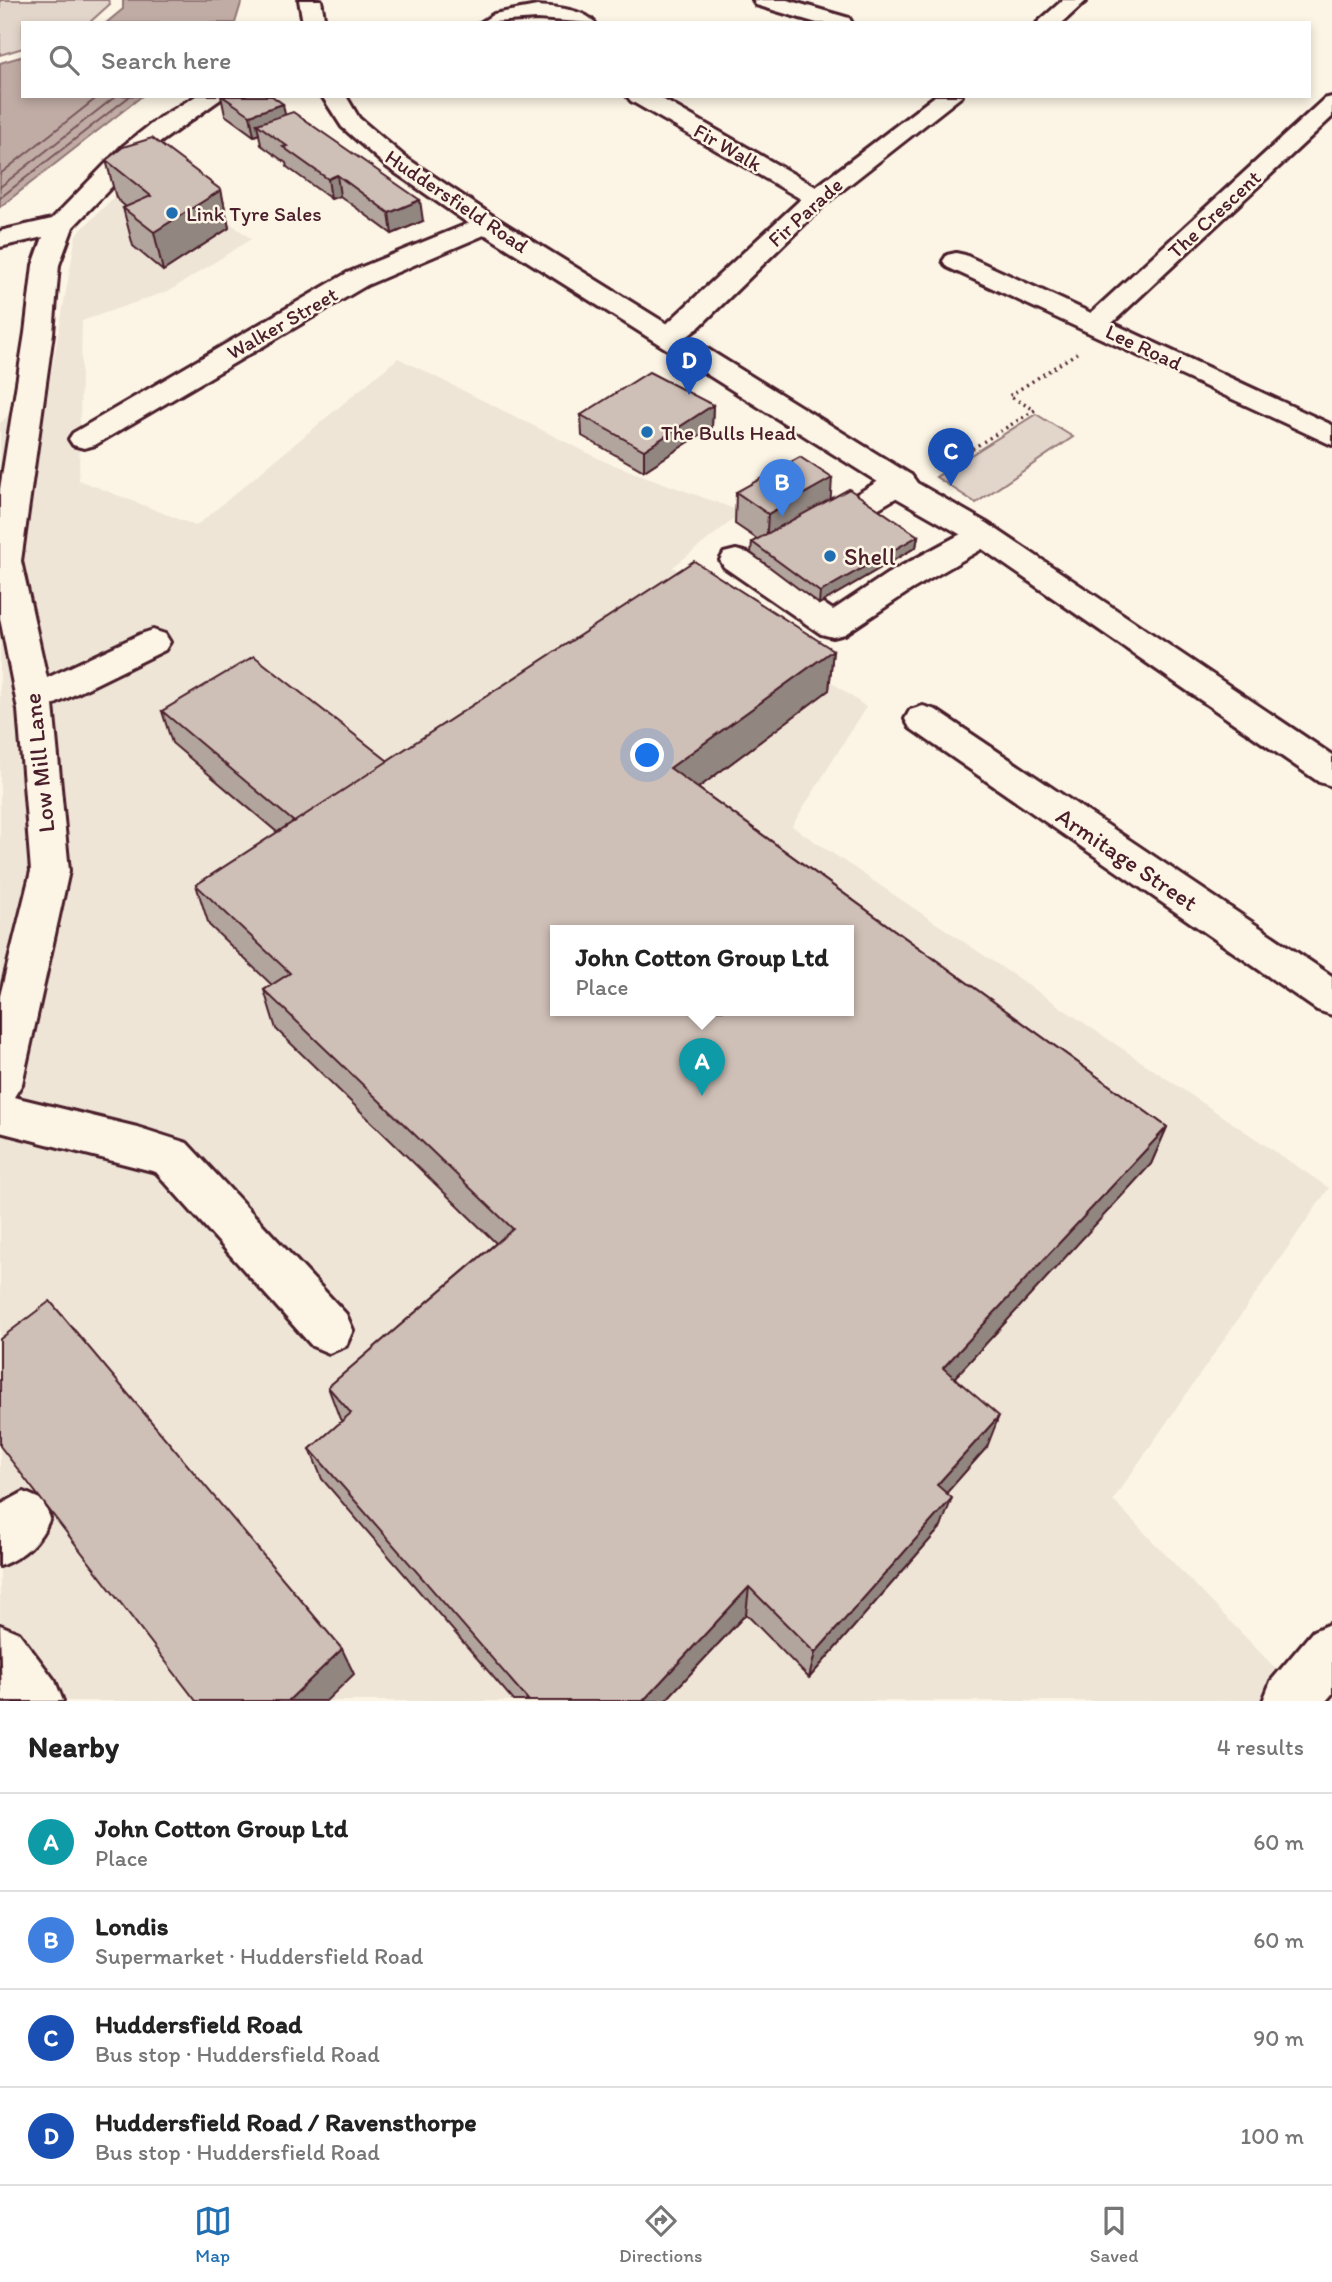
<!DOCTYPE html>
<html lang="en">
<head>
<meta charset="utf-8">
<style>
  :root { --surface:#fff; --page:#f2f2f2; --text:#222; --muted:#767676; --line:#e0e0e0; --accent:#1f6fb2 }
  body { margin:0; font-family:Itim,sans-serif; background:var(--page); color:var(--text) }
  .you { position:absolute; left:648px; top:756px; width:24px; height:24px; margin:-18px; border:5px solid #fff; border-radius:50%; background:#1a73e8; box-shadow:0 0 0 10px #1a73e833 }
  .badge { display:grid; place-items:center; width:46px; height:46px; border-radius:50%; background:var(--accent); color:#fff; font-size:23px; font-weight:700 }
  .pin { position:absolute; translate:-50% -58px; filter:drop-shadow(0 2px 4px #0008) }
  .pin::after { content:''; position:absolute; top:37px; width:24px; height:21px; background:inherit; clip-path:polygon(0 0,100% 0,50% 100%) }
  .popup { position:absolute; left:550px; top:925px; width:304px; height:91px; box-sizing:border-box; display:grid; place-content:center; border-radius:0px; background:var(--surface); filter:drop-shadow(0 2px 5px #0005); font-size:23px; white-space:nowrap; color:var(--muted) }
  .popup b { font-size:26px; color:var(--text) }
  .popup::after { content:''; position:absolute; left:50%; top:100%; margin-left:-14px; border:14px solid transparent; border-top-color:var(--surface) }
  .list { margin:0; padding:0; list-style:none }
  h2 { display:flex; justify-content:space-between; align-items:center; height:91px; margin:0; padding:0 28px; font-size:30px }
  h2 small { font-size:23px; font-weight:400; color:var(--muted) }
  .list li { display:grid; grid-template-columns:46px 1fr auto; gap:21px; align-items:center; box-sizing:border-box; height:98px; padding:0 28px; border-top:2px solid var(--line) }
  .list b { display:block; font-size:26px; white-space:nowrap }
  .list p { margin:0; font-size:23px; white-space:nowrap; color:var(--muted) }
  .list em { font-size:23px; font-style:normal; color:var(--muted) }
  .icon { flex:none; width:38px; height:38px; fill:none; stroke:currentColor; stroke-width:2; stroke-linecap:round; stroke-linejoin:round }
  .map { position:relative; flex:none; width:1332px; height:1701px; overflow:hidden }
  .search { position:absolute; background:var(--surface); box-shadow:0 4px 10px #0003; left:21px; right:21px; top:21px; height:77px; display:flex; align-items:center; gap:18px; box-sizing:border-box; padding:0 24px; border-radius:0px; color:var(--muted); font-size:26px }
  .sheet { height:483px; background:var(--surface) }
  nav { display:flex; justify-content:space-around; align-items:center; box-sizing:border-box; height:98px; border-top:2px solid var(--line); background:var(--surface); font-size:19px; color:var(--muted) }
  nav a { display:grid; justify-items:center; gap:4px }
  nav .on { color:var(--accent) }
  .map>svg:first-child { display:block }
  .built { fill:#eee5d7; fill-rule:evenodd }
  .green { fill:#e2d5ca; stroke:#967a7a; stroke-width:2 }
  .water { fill:#c0aca5; stroke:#917474; stroke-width:2 }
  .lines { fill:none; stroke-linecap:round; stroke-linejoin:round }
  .shore { stroke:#79575c; stroke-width:2 }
  .minor-casing { stroke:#4a1f2b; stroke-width:6 }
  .highway-casing { stroke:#4a1f2b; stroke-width:6 }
  .path { stroke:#4a1f2b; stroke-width:3.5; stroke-dasharray:2 4.5; stroke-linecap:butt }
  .minor { fill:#fcf5e5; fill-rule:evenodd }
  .highway { fill:#fcf5e5; fill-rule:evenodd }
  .wall { fill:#b2a59d; stroke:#4a1f2b; stroke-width:2 }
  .shaded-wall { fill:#918680; stroke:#4a1f2b; stroke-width:2 }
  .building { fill:#cfc0b7; stroke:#4a1f2b; stroke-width:2; fill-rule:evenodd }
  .poi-dot { fill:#1f6fb2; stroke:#fcf5e5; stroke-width:2.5 }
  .labels { text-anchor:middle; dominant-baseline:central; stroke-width:5; stroke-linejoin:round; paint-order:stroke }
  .far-street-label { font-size:21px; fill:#4a1f2b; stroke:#fcf5e5 }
  .far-poi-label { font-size:21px; fill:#4a1f2b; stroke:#fcf5e5; text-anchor:start }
  .poi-label { font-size:24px; fill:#4a1f2b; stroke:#fcf5e5; text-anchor:start }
  .street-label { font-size:24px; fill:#4a1f2b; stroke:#fcf5e5 }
</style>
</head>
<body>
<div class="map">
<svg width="1332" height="1701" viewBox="0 0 1332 1701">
  <rect width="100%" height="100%" fill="#fcf5e5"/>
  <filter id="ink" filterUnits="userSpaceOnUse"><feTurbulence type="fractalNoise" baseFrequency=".0143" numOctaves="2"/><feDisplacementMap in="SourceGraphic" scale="14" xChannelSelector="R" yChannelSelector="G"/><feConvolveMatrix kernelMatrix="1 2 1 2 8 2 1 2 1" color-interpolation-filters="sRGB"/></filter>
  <g filter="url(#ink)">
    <path class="built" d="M 150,161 L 251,239 L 171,290 L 82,321 L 79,480 L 196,526 L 398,358 L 606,462 L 743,512 L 673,567 L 866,707 L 792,826 L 1329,1188 L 1113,1500 L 1307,1701 L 0,1701 L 0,423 L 50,380 L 76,235 ZM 555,930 L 849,930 L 849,1010 L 555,1010 Z"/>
    <g class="green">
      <polygon points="0,0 108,0 110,4 89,23 23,23 23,48 0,55"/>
      <polygon points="1036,414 1073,437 976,503 936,477"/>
    </g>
    <g class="water">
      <polygon points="123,0 242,0 235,23 106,23 123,9"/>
      <polygon points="23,56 23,96 142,96 0,207 0,63"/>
    </g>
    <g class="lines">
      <g class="shore">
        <polyline points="0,174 99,96"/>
        <polyline points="0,187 116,96"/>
        <polyline points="0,198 130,96"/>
      </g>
      <g class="minor-casing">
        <g id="minor">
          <polygon points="753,0 787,0 849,18 852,23 817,23 756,5"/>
          <polygon points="1063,0 1087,0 1062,23 1037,23"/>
          <path d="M 537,6 C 554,7 584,9 595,23 L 537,19 L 480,23 L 494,14 Z"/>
          <polygon points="196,96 225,96 141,156 73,227 59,265 53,333 21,561 47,678 141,634 153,630 165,634 170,642 165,650 53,705 69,871 22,1084 14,1097 137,1127 187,1143 346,1314 353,1330 346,1346 329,1353 312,1346 156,1172 0,1132 0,996 31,871 18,710 0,618 0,489 25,333 33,265 43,237 0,247 0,231 52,219 123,146 159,118"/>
          <path d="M 627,96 L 657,96 L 816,187 L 935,96 L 962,96 L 826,203 L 698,328 C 685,338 676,347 659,343 L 655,337 L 659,331 L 801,199 L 631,101 Z"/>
          <polygon points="1332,97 1332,117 1112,323 1332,425 1332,445 947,267 943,261 947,255 956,253 965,255 1091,313 1324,99"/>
          <polygon points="487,216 496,218 500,224 496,230 367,285 95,445 84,448 73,445 69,439 73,433 347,273"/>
          <polygon points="900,472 911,475 916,482 911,489 833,535 822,538 811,535 806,528 811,521 889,475"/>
          <polygon points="983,525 994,528 999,535 994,542 911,590 845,634 833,637 821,634 724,567 720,560 724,553 736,550 748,553 833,610 887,574 972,528"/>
          <polygon points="923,706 936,710 1332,976 1332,1015 1317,1010 910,728 905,719 910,710"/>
          <path d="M 24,1492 L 42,1500 L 50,1518 C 40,1542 24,1556 0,1566 L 0,1505 Z"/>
          <polygon points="1332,1623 1332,1694 1326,1701 1263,1701 1271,1681 1313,1631"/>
          <polygon points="0,1625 19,1633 55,1681 63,1701 2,1701"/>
        </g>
      </g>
      <g class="highway-casing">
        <g id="highway">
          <polygon points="299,0 321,0 325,23 303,23"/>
          <polygon points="322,96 346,96 359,118 405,157 496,218 911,475 917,483 987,523 1332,755 1332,786 1319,782 965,537 895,497 889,489 478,230 387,167 342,127"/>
        </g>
      </g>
      <polyline class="path" points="939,469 1035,410 1009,396 1077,353"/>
      <use href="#minor" class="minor"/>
      <use href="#highway" class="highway"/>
    </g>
    <g class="wall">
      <polygon points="221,96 272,96 285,115 423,221 392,234 340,196 331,199 287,167 286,163 261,145 259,134 254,136 225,115"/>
      <polygon points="106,160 221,190 229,228 163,271 133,246 123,208 126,207 116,198"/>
      <polygon points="713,405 712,427 644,471 582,436 581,415"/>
      <polygon points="736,492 831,499 918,536 916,547 819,604 751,553 752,542 757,539 735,524"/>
      <polygon points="833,650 829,690 698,788 1167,1127 1151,1164 955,1377 987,1447 946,1493 941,1527 809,1678 746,1614 665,1701 514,1701 322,1479 310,1449 342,1421 340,1419 328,1387 496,1243 276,1029 264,990 272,985 209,925 196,885 278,833 172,743 162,711 388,761"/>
    </g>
    <g class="shaded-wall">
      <polygon points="283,104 287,124 257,124 259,134 254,136 250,115"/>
      <polygon points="337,175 340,196 331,199 328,179"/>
      <polygon points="221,190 229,228 163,271 154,232"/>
      <polygon points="420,200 423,221 392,234 389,213"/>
      <polygon points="713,405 712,427 644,471 644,450"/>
      <polygon points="832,478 830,510 766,546 768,514"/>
      <polygon points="918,536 916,547 819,604 820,592"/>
      <polygon points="833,650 829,690 670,809 670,768"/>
      <polygon points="1167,1127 1151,1164 934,1400 943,1368"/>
      <polygon points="999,1416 987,1447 928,1514 937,1485"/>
      <polygon points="952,1498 941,1527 809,1678 815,1653"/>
      <polygon points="749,1587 746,1614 665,1701 643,1701"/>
      <polygon points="342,1649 354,1674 326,1701 288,1701"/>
    </g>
    <g class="building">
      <polygon points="222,96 272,96 283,104 250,115"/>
      <polygon points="293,112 420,200 389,213 337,175 328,179 283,147 287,146 257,124"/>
      <polygon points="152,138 221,190 154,232 123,208 151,196 106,160 123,147"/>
      <polygon points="649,372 713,405 644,450 581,415"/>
      <polygon points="800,457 832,478 768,514 736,492"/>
      <polygon points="849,489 918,536 820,592 752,542"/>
      <path d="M 694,561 L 833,650 L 670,768 L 1167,1127 L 943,1368 L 999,1416 L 937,1485 L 952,1498 L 815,1653 L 749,1587 L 643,1701 L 529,1701 L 310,1449 L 351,1413 L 328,1387 L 513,1229 L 264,990 L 290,973 L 196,885 ZM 555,930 L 849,930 L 849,1010 L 555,1010 Z"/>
      <polygon points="254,656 388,761 294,822 162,711"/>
      <polygon points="50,1301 342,1649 288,1701 196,1701 0,1446 0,1339"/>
    </g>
  </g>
  <g class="poi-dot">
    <circle cx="172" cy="213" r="7"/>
    <circle cx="647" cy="432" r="7"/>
    <circle cx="830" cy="556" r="7"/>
  </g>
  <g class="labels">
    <g class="far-street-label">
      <text transform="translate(728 147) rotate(30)">Fir Walk</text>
      <text transform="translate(457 201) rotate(34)">Huddersfield Road</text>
      <text transform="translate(805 212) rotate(-42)">Fir Parade</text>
      <text transform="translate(1214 214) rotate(-43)">The Crescent</text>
      <text transform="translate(282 323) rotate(-30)">Walker Street</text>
      <text transform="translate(1144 347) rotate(25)">Lee Road</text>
    </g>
    <g class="far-poi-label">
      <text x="186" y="213">Link Tyre Sales</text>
      <text x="661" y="432">The Bulls Head</text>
    </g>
    <g class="poi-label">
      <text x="844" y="556">Shell</text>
    </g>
    <g class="street-label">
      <text transform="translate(39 763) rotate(-96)">Low Mill Lane</text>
      <text transform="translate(1127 859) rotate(34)">Armitage Street</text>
    </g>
  </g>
</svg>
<div class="you"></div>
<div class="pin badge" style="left:702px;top:1096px;background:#0f9aa8">A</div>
<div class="popup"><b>John Cotton Group Ltd</b>Place</div>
<div class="pin badge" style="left:782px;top:517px;background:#3f7fe0">B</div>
<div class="pin badge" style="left:951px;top:486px;background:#1a4fb4">C</div>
<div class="pin badge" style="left:689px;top:395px;background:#1a4fb4">D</div>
<div class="search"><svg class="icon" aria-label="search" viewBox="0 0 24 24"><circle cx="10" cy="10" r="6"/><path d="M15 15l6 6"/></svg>Search here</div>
</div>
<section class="sheet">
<h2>Nearby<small>4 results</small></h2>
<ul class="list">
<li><span class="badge" style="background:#0f9aa8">A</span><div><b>John Cotton Group Ltd</b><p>Place</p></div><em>60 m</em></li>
<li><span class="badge" style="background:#3f7fe0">B</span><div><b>Londis</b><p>Supermarket · Huddersfield Road</p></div><em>60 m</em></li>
<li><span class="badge" style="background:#1a4fb4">C</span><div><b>Huddersfield Road</b><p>Bus stop · Huddersfield Road</p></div><em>90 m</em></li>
<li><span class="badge" style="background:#1a4fb4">D</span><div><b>Huddersfield Road / Ravensthorpe</b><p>Bus stop · Huddersfield Road</p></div><em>100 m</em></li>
</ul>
</section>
<nav>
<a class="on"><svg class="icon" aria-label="map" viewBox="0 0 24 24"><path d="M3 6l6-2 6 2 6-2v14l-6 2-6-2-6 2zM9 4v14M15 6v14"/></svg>Map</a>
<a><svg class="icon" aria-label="directions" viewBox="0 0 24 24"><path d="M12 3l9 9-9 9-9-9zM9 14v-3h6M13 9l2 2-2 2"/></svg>Directions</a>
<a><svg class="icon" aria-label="saved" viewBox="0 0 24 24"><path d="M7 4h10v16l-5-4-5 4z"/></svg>Saved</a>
</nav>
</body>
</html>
